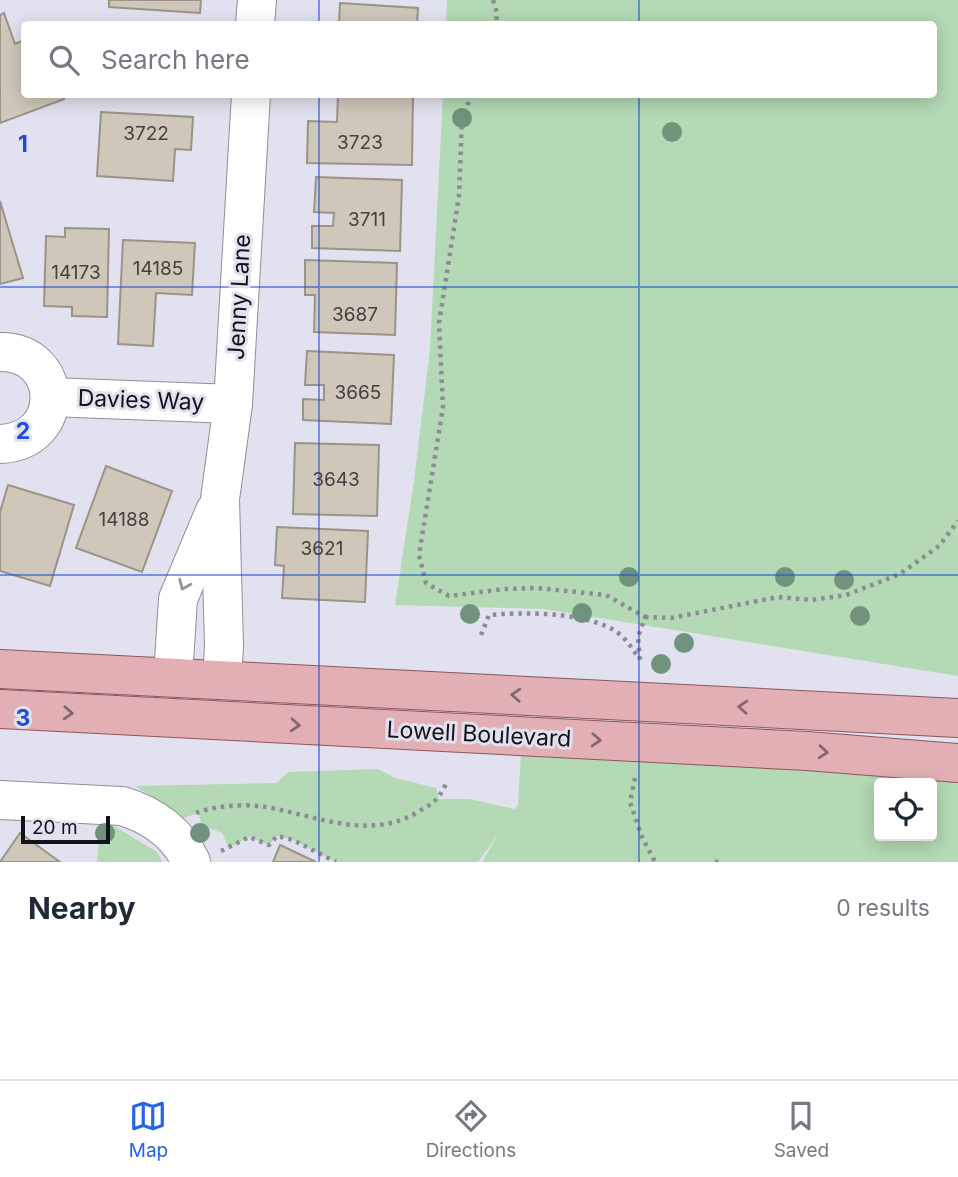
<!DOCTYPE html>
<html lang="en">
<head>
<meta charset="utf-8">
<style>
  :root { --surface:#fff; --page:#f2f2f3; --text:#1f2937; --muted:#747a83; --line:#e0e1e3; --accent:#2563eb }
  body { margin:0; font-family:Inter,sans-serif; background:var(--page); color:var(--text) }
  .controls { position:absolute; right:21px; bottom:21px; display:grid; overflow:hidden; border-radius:7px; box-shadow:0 4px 18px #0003 }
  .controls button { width:63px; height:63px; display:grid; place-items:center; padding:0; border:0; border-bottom:2px solid var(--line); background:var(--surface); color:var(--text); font:35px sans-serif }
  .scale { position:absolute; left:21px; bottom:18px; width:89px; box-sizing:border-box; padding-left:7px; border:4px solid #131317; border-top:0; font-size:19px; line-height:24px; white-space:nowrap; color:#131317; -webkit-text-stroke:5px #e2e1ef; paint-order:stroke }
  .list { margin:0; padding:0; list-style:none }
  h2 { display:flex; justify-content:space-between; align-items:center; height:91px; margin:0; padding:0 28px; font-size:30px }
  h2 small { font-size:23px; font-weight:400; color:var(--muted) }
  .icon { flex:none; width:38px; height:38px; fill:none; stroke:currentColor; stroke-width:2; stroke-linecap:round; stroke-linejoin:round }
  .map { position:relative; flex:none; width:958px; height:862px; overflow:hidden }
  .search { position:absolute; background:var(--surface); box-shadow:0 4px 18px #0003; left:21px; right:21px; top:21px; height:77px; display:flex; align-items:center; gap:18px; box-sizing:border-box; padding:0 24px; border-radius:7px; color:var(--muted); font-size:26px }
  .sheet { height:217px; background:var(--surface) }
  nav { display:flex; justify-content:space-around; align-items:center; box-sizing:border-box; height:98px; border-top:2px solid var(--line); background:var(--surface); font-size:19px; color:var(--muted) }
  nav a { display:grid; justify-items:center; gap:4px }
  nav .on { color:var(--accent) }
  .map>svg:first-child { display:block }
  .green { fill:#b3d9b5; fill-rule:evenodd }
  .building { fill:#d0c7bb; stroke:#9b9388; stroke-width:2 }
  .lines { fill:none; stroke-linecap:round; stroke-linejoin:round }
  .minor-casing { stroke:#908e9b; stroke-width:40 }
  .major-casing { stroke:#8d565d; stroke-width:40 }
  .path { stroke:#8c8b95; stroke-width:4.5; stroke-dasharray:3.5 5; stroke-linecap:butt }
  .minor { stroke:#fff; stroke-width:38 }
  .major { stroke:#e2afb4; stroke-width:38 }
  .tree { fill:#71937d }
  .oneway { stroke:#959597 }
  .oneway2 { stroke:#85696d }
  .grid { fill:none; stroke:#1d4ed8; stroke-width:2; stroke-opacity:0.55 }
  .labels { text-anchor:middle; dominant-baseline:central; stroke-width:6; stroke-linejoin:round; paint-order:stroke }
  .number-label { font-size:19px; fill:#424040 }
  .street-label { font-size:23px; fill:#131317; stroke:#e2e1ef }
  .grid-label { font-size:23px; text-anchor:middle; font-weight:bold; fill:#1d4ed8; stroke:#e2e1ef; stroke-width:6; stroke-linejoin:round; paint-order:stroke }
</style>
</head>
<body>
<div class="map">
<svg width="958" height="862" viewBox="0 0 958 862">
  <rect width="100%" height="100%" fill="#e2e1ef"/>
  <g class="green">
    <polygon points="447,0 958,0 958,676 544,609 395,605 414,481 430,349 443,95 934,94 934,24 446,24"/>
    <path d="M 521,753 L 958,778 L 958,862 L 482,862 L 499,833 L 478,862 L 336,862 L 293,840 L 278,836 L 269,845 L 249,837 L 229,848 L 222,833 L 202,825 L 198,813 L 183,818 L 136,786 L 276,783 L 289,772 L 378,769 L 395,778 L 436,788 L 439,799 L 469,799 L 515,809 L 518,805 ZM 879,783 L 932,783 L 932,836 L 879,836 Z"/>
    <polygon points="101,818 157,852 162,862 97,862"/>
  </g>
  <g class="building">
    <polygon points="109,0 201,0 200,13 109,7"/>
    <polygon points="340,3 418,8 417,24 339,24"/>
    <polygon points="4,13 15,44 24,40 24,94 63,94 64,99 0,123 0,15"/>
    <polygon points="338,94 413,94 412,165 307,163 308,121 337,122"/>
    <polygon points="101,112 193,117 191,150 175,149 173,181 97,176"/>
    <polygon points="316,177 402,180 400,251 312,248 312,226 333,226 334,213 314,212"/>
    <polygon points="0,201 23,278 0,284"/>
    <polygon points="65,228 109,229 107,317 72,316 72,307 44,306 46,236 65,237"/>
    <polygon points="123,240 195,243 192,295 156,293 153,346 118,344"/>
    <polygon points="305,260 397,263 395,335 314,332 315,295 305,295"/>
    <polygon points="307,351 394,355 391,424 303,420 303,399 324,400 324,385 305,385"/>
    <polygon points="295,443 379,445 377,516 293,514"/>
    <polygon points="106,466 172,491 142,572 76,548"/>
    <polygon points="8,485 74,505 50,586 0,571 0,512"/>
    <polygon points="277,527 368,531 365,602 282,598 284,566 275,565"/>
    <polygon points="20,833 60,862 0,862"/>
    <polygon points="280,845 316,862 273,862"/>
  </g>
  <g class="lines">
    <g class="minor-casing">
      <g id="minor">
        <polyline points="255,24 257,0"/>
        <path d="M 0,352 C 64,351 68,441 0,444"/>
        <polyline points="50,397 233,404"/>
        <polyline points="173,677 178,599 215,511"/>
        <polyline points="222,680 224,646 220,499 233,404 251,94"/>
        <path d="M 0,800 L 122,806 C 152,815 178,833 191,862"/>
      </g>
    </g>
    <g class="major-casing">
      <g id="major">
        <polyline points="0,669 958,718"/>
        <polyline points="0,709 807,751 958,763"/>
      </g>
    </g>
    <g class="path">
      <polyline points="493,0 497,13 496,24"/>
      <polyline points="472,94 462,118 459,196 439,323 443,407 419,555 426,583 449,596 505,589 537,588 606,595 645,617 638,637 640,661"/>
      <polyline points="645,617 671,618 778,597 812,600 846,595 900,574 939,546 958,521"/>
      <path d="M 481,635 L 489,615 C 524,612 575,612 608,627 C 622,633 630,645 638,657"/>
      <polyline points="635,778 630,802 642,837 655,862"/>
      <path d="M 196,813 C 215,806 239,804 259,806 C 311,813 366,842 416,813 C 433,803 437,802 446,784"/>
      <polyline points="221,851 249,837 269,845 277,836 293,840 336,862"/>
      <polyline points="715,862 723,862"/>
    </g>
    <use href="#minor" class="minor"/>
    <use href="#major" class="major"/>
  </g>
  <g class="tree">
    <circle cx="462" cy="118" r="10"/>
    <circle cx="672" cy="132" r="10"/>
    <circle cx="629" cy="577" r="10"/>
    <circle cx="785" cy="577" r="10"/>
    <circle cx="844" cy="580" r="10"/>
    <circle cx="582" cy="613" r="10"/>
    <circle cx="470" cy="614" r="10"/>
    <circle cx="860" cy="616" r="10"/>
    <circle cx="684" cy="643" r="10"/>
    <circle cx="661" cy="664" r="10"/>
    <circle cx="105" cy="833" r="10"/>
    <circle cx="200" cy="833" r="10"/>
  </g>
  <defs><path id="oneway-chevron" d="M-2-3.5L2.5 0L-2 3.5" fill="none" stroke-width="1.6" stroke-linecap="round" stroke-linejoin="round" transform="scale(1.75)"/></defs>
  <use class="oneway" href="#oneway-chevron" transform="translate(184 585) rotate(113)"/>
  <g class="oneway2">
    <use href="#oneway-chevron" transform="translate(516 695) rotate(-177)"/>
    <use href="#oneway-chevron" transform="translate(743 707) rotate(-177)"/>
    <use href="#oneway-chevron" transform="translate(68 713) rotate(3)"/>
    <use href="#oneway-chevron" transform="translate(295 725) rotate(3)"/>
    <use href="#oneway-chevron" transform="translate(596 740) rotate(3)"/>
    <use href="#oneway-chevron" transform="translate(823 752) rotate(4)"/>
  </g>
  <path class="grid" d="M 319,0 L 319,24M 639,0 L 639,24M 319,94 L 319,862M 639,94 L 639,862M 0,287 L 958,287M 0,575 L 958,575"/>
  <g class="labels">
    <g class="number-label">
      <text x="146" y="133">3722</text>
      <text x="360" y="142">3723</text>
      <text x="367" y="219">3711</text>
      <text x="158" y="268">14185</text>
      <text x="76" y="272">14173</text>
      <text x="355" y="314">3687</text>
      <text x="358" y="392">3665</text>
      <text x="336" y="479">3643</text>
      <text x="124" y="519">14188</text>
      <text x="322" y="548">3621</text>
    </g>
    <g class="street-label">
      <text transform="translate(239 297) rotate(-87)">Jenny Lane</text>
      <text transform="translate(141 400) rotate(2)">Davies Way</text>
      <text transform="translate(479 734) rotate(3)">Lowell Boulevard</text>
    </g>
  </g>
  <g class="grid-label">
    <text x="23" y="152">1</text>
    <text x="23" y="439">2</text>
    <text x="23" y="726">3</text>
  </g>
</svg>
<div class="controls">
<button><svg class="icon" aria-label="locate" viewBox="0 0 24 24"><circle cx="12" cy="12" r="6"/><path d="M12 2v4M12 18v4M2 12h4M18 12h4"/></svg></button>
</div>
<div class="scale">20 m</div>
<div class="search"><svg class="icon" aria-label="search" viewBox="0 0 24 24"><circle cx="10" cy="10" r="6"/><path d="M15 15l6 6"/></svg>Search here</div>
</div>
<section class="sheet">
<h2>Nearby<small>0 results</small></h2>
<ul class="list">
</ul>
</section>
<nav>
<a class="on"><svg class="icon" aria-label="map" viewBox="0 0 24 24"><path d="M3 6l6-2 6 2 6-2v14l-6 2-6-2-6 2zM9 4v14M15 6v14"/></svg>Map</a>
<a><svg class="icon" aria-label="directions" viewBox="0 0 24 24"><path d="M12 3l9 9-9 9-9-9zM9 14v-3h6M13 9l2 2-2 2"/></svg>Directions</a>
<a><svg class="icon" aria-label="saved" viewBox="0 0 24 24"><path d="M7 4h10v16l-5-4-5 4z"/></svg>Saved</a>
</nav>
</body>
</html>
